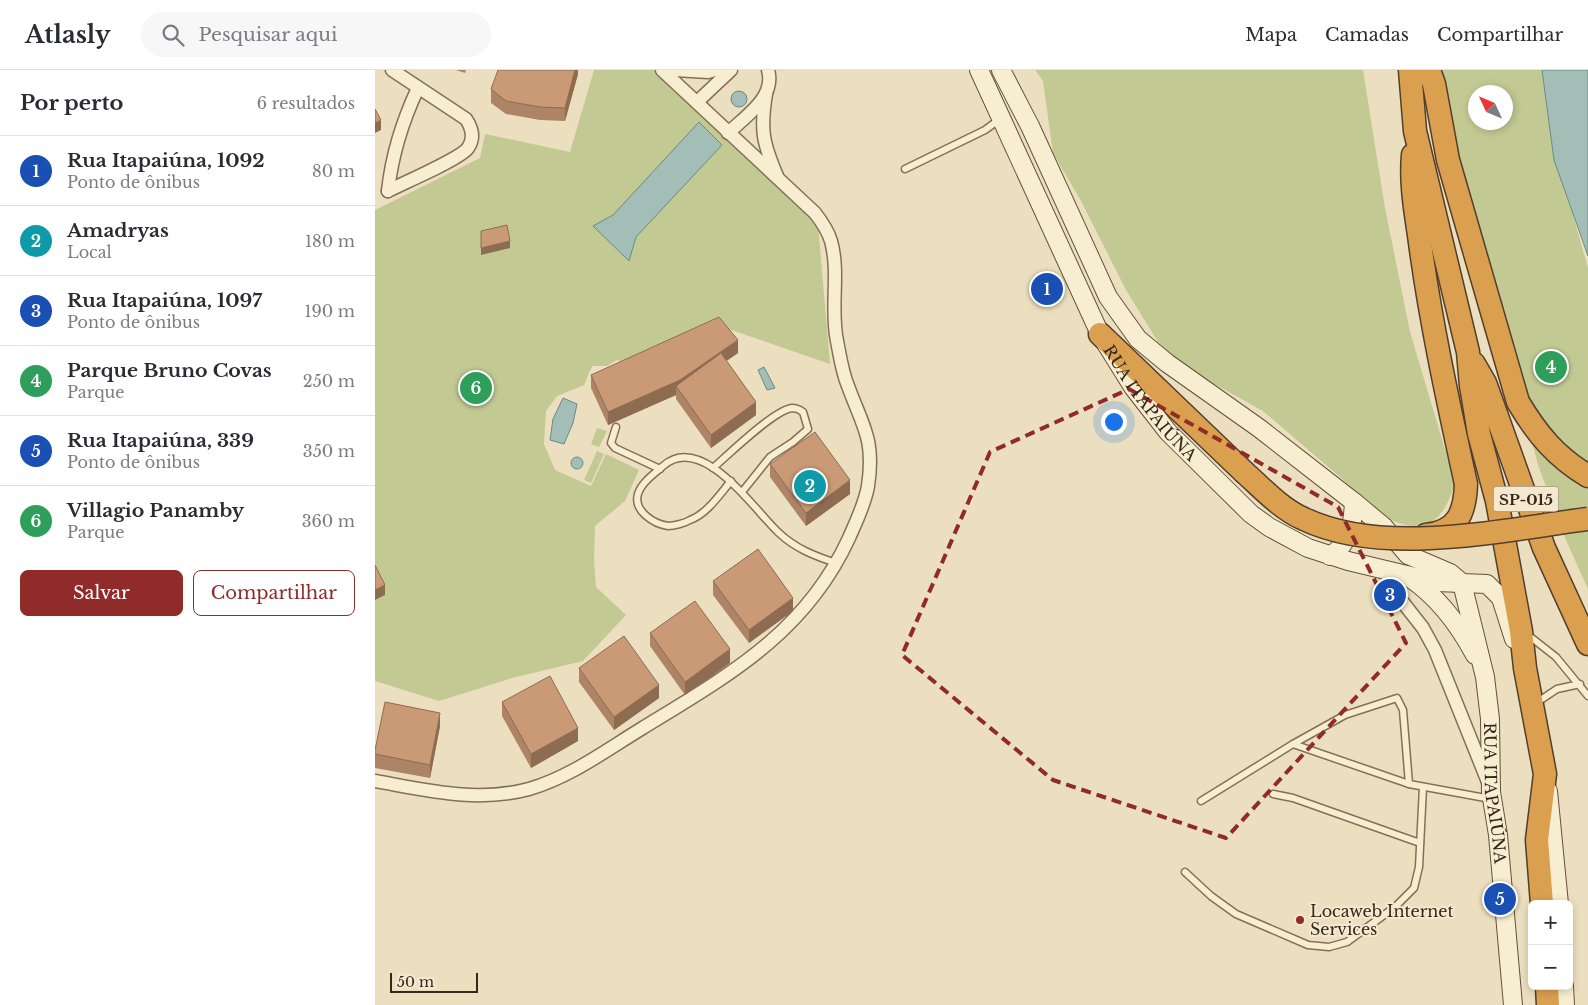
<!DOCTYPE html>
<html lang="pt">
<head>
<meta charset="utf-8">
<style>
  :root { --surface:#fff; --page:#f7f7f7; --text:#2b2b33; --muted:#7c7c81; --line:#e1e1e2; --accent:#902b2a }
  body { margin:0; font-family:"Libre Baskerville",serif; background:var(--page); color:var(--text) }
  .controls { position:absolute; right:15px; bottom:15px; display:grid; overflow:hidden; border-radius:8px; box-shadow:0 2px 8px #0003 }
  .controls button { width:45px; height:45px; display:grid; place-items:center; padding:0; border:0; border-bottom:1px solid var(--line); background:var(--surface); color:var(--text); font:25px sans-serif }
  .compass { position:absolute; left:1093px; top:15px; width:45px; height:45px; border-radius:50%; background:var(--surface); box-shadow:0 2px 8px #0003; rotate:314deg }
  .scale { position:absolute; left:15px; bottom:12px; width:88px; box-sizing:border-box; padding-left:5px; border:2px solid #33281c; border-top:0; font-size:14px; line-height:18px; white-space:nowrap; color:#33281c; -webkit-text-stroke:4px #f4e9ce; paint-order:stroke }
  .you { position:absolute; left:738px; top:351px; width:18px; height:18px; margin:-12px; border:4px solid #fff; border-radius:50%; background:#1a73e8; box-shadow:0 0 0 8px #1a73e833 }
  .badge { display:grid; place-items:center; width:32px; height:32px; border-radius:50%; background:var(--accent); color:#fff; font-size:16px; font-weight:700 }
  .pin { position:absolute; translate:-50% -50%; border:2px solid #fff; box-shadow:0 1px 5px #0006 }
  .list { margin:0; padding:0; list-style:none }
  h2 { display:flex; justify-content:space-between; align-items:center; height:65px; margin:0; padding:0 20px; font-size:21px }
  h2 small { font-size:16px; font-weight:400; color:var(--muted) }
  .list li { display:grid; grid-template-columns:32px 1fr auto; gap:15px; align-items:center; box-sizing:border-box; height:70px; padding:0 20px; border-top:1px solid var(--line) }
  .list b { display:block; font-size:19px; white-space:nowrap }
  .list p { margin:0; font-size:16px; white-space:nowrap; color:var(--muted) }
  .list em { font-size:16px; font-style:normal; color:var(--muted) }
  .actions { display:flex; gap:10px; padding:15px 20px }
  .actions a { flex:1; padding:11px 0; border:1px solid var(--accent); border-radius:8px; text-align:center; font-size:18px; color:var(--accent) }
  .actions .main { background:var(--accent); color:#fff }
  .icon { flex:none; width:28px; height:28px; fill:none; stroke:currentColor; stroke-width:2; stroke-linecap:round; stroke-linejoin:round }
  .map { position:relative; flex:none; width:1213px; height:935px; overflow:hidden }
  header { display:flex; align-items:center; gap:30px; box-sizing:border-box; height:70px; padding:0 25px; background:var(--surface); border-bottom:1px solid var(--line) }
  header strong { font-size:24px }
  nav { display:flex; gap:28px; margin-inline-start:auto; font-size:18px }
  .search { width:350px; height:45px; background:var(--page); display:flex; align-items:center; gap:12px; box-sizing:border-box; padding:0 18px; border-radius:28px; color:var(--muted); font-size:19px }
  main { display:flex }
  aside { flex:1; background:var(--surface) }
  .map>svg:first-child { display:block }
  .green { fill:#c2c993; fill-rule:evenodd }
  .water { fill:#a2beb6; stroke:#6a8b83 }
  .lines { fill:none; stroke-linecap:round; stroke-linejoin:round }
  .lane-casing { stroke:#837058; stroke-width:9 }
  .street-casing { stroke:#837058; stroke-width:15 }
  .secondary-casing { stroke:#65513b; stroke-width:20 }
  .highway-casing { stroke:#513e2c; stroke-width:25 }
  .lane { stroke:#f7edd1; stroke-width:6 }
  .street { stroke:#f7edd1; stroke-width:12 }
  .secondary { stroke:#f7edd1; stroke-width:18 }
  .highway { stroke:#daa050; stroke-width:22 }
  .highway-bridge-casing { stroke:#513e2c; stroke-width:25; stroke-linecap:butt }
  .highway-bridge { stroke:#daa050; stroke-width:22 }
  .wall { fill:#ad8465 }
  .shaded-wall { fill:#8d6c52 }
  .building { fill:#c99a75; stroke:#8d6c52 }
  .marked { fill:none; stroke:#902b2a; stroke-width:4; stroke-dasharray:10 6; stroke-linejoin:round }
  .poi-dot { fill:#902b2a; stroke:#f4e9ce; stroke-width:2 }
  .labels { text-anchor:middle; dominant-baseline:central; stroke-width:4; stroke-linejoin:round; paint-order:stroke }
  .shield { fill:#f4e9ce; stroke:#6d6251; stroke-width:1 }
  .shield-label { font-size:15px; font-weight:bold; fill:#33281c }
  .street-label { font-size:16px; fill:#33281c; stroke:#f4e9ce }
  .poi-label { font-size:16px; fill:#33281c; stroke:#f4e9ce; text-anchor:start }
</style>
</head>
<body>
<header>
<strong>Atlasly</strong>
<div class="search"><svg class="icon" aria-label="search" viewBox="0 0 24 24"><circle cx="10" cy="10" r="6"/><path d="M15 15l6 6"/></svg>Pesquisar aqui</div>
<nav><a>Mapa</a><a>Camadas</a><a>Compartilhar</a></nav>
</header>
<main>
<aside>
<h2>Por perto<small>6 resultados</small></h2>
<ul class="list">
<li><span class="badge" style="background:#1a4fb4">1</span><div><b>Rua Itapaiúna, 1092</b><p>Ponto de ônibus</p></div><em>80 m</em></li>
<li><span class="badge" style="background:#0f9aa8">2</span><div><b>Amadryas</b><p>Local</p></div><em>180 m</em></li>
<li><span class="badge" style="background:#1a4fb4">3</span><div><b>Rua Itapaiúna, 1097</b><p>Ponto de ônibus</p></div><em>190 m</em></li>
<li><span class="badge" style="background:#2e9e5b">4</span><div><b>Parque Bruno Covas</b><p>Parque</p></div><em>250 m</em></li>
<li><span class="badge" style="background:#1a4fb4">5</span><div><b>Rua Itapaiúna, 339</b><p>Ponto de ônibus</p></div><em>350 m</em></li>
<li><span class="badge" style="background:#2e9e5b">6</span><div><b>Villagio Panamby</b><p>Parque</p></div><em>360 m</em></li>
</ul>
<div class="actions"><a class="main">Salvar</a><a>Compartilhar</a></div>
</aside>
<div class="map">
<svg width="1213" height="935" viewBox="0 0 1213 935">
  <rect width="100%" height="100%" fill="#ecdfbf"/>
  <g class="green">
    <polygon points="219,0 279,0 443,155 455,294 342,255 252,293 242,290 232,296 217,296 209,315 182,326 171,341 169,374 180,400 216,416 231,384 264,400 250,431 220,456 219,490 221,517 251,545 208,591 137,608 64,631 0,611 0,140 105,88 110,64 195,82"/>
    <path d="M 660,0 L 988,0 L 1010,138 L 1035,262 L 1080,413 C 1069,449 1053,467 1014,449 L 888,341 L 814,300 L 783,272 L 751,220 L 706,131 L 678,83 L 668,11 Z"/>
    <path d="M 1062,0 L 1167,0 L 1179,90 L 1190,117 L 1213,198 L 1213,519 L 1191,470 L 1163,395 ZM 1100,22 L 1130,22 L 1130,52 L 1100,52 Z"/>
    <polygon points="222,358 232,361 224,377 216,374"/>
    <polygon points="222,381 229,384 216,413 209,410"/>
  </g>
  <g class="water">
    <polygon points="1167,0 1213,0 1213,186 1179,90"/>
    <circle cx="364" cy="29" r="8"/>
    <polygon points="324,52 347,75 261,167 254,191 218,156 238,145"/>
    <polygon points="389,297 400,318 392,320 383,300"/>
    <polygon points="188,328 202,334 198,353 189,374 175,370 178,349"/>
    <circle cx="202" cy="393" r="6"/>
  </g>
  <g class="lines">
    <g class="lane-casing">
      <g id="lane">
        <polyline points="530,99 610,60 625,49"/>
        <polyline points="241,357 236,373 240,378 285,399"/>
        <path d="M 338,398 C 353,385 399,340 417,338 C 421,338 424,339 428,342 L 433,359 L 418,372 L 395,387 L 367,422"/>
        <path d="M 356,411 C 345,424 332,444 315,450 C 310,453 299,456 293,456 C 279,454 258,441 263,424 C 266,413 279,404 288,396 C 327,361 380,441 404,463 C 421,479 440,486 461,493"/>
        <polyline points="1153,565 1181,587 1213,626"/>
        <polyline points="1161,633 1182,619 1205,614"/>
        <polyline points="918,674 970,645 1022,628 1028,640 1034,714"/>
        <polyline points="898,724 918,728 1045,773"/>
        <polyline points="826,731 918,674 1034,714 1116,729"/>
        <polyline points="810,802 836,826 861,844 933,875 954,877 972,872 1020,837 1039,818 1044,797 1048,717"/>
      </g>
    </g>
    <g class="street-casing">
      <g id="street">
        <polyline points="300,0 333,2 341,0"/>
        <path d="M 391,24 C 385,60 388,73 402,106"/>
        <polyline points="322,32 356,0"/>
        <path d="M 353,63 C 371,46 401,27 393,0"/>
        <path d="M 13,121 C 28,113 85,89 93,78 C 100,68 97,58 91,49 L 17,0"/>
        <path d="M 13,121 C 17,84 27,52 43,18"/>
        <polyline points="1019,521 1048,558 1060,580 1113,712"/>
        <path d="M 0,711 C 51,720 102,733 154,719 C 195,707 230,681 266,659 C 352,606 430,564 474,468 C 481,452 490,434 493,416 C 500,369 488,357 473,316 C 467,302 465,286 462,271 C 455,239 465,203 456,171 C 453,161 447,152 440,143 L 287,0"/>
      </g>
    </g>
    <g class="secondary-casing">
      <g id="secondary">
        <path id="s1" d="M 604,0 L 725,264 L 758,317 L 793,362 L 876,444 L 894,457 L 933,478 L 973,491 L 1061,512 L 1112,514 L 1126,528 L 1139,569"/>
        <path id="s2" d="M 626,0 L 655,56 L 733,227 L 763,269 L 792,293 L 884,358 L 979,432 L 1009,457 L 1033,485 L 1075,503 L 1087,513 L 1110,607 L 1115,649 L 1116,722 L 1123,765 L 1138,935"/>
        <path d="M 955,486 C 975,473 978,454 979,432"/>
        <path d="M 1035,508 C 1063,527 1084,555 1100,585"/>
        <polyline points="1173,721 1184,834"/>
        <polyline points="1189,916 1190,935"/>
      </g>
    </g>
    <g class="highway-casing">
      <g id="highway">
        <polyline points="1035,0 1040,61 1093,282 1096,316 1104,364 1122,431 1146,561 1150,598 1170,704 1162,770 1167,834"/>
        <path d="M 1054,0 L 1059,14 L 1073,90 L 1143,332 C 1162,364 1181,387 1213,406"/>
        <path d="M 1038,85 C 1035,117 1042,148 1046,180 C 1057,259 1074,336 1091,414 C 1090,442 1083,462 1051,465"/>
        <polyline points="725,264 869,402"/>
        <polyline points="1099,294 1110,313 1169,478 1213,574"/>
        <polyline points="1172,916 1173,935"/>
      </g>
    </g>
    <use href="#lane" class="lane"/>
    <use href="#street" class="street"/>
    <use href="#secondary" class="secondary"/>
    <use href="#highway" class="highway"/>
    <g class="highway-bridge-casing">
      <path id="highway-bridge" d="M 869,402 C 888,419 906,439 929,449 C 1009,487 1127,460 1213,449"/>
    </g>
    <use href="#highway-bridge" class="highway-bridge"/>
  </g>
  <g class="wall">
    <polygon points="81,0 91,0 90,3"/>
    <polygon points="203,0 203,4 190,51 165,50 131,44 116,33 116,19"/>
    <polygon points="363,283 351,291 381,345 336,378 301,329 301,325 233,355 216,318 216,305"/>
    <polygon points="395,394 475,424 431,456 395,407"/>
    <polygon points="338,511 418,541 374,573 338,525"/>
    <polygon points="275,563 355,593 310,625 275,576"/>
    <polygon points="204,598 284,628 239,660 204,612"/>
    <polygon points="127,632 203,671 156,698 127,646"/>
    <polygon points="65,656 55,708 0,698 0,680"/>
  </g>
  <g class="shaded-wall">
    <polygon points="200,0 203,0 203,4 190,51 190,38"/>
    <polygon points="6,50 6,60 0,63 0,53"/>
    <polygon points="135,171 135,178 106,185 106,178"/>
    <polygon points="363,270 363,283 306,322 301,316 301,325 233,355 233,342"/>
    <polygon points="381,332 381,345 336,378 336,365"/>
    <polygon points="475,410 475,424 431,456 431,443"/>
    <polygon points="10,515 10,525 0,530 0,520"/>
    <polygon points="418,528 418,541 374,573 374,560"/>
    <polygon points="355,579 355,593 310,625 310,612"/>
    <polygon points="284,615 284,628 239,660 239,647"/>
    <polygon points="65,643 65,656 55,708 55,695"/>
    <polygon points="203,658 203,671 156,698 156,684"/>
  </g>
  <g class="building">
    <polygon points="123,0 200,0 190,38 165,37 131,31 116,19"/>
    <polygon points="0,39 6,50 0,53"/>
    <polygon points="132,155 135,171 106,178 106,161"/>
    <polygon points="344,247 363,270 305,310 233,342 216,305"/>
    <polygon points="346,283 381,332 336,365 301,316"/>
    <polygon points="440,362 475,410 431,443 395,394"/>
    <polygon points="383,479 418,528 374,560 338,511"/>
    <polygon points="0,495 10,515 0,520"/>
    <polygon points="320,531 355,579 310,612 275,563"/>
    <polygon points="249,566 284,615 239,647 204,598"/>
    <polygon points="175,606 203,658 156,684 127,632"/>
    <polygon points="10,632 65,643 55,695 0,684 0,680"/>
  </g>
  <path class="marked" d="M 754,319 L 963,437 L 1031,573 L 851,768 L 678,710 L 527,585 L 615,382 Z"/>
  <circle class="poi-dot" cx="925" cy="850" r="5"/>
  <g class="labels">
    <rect class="shield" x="1118.5" y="416.5" width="65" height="25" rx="4"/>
    <g class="shield-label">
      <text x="1151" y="429">SP-015</text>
    </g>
    <g class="street-label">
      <text stroke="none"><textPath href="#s1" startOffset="376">RUA ITAPAIÚNA</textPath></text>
      <text stroke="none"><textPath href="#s2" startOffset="924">RUA ITAPAIÚNA</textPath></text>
    </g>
    <g class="poi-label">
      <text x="935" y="841">Locaweb Internet<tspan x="935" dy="18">Services</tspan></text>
    </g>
  </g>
</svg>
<div class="controls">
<button>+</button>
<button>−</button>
</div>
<svg class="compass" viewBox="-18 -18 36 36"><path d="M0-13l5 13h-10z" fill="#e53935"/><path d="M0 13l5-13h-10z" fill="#7c7c81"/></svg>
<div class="scale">50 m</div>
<div class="you"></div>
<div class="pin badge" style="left:672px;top:219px;background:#1a4fb4">1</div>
<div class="pin badge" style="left:435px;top:416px;background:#0f9aa8">2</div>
<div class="pin badge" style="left:1015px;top:525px;background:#1a4fb4">3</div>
<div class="pin badge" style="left:1176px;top:297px;background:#2e9e5b">4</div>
<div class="pin badge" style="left:1125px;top:829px;background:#1a4fb4">5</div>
<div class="pin badge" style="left:101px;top:318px;background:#2e9e5b">6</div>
</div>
</main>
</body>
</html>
